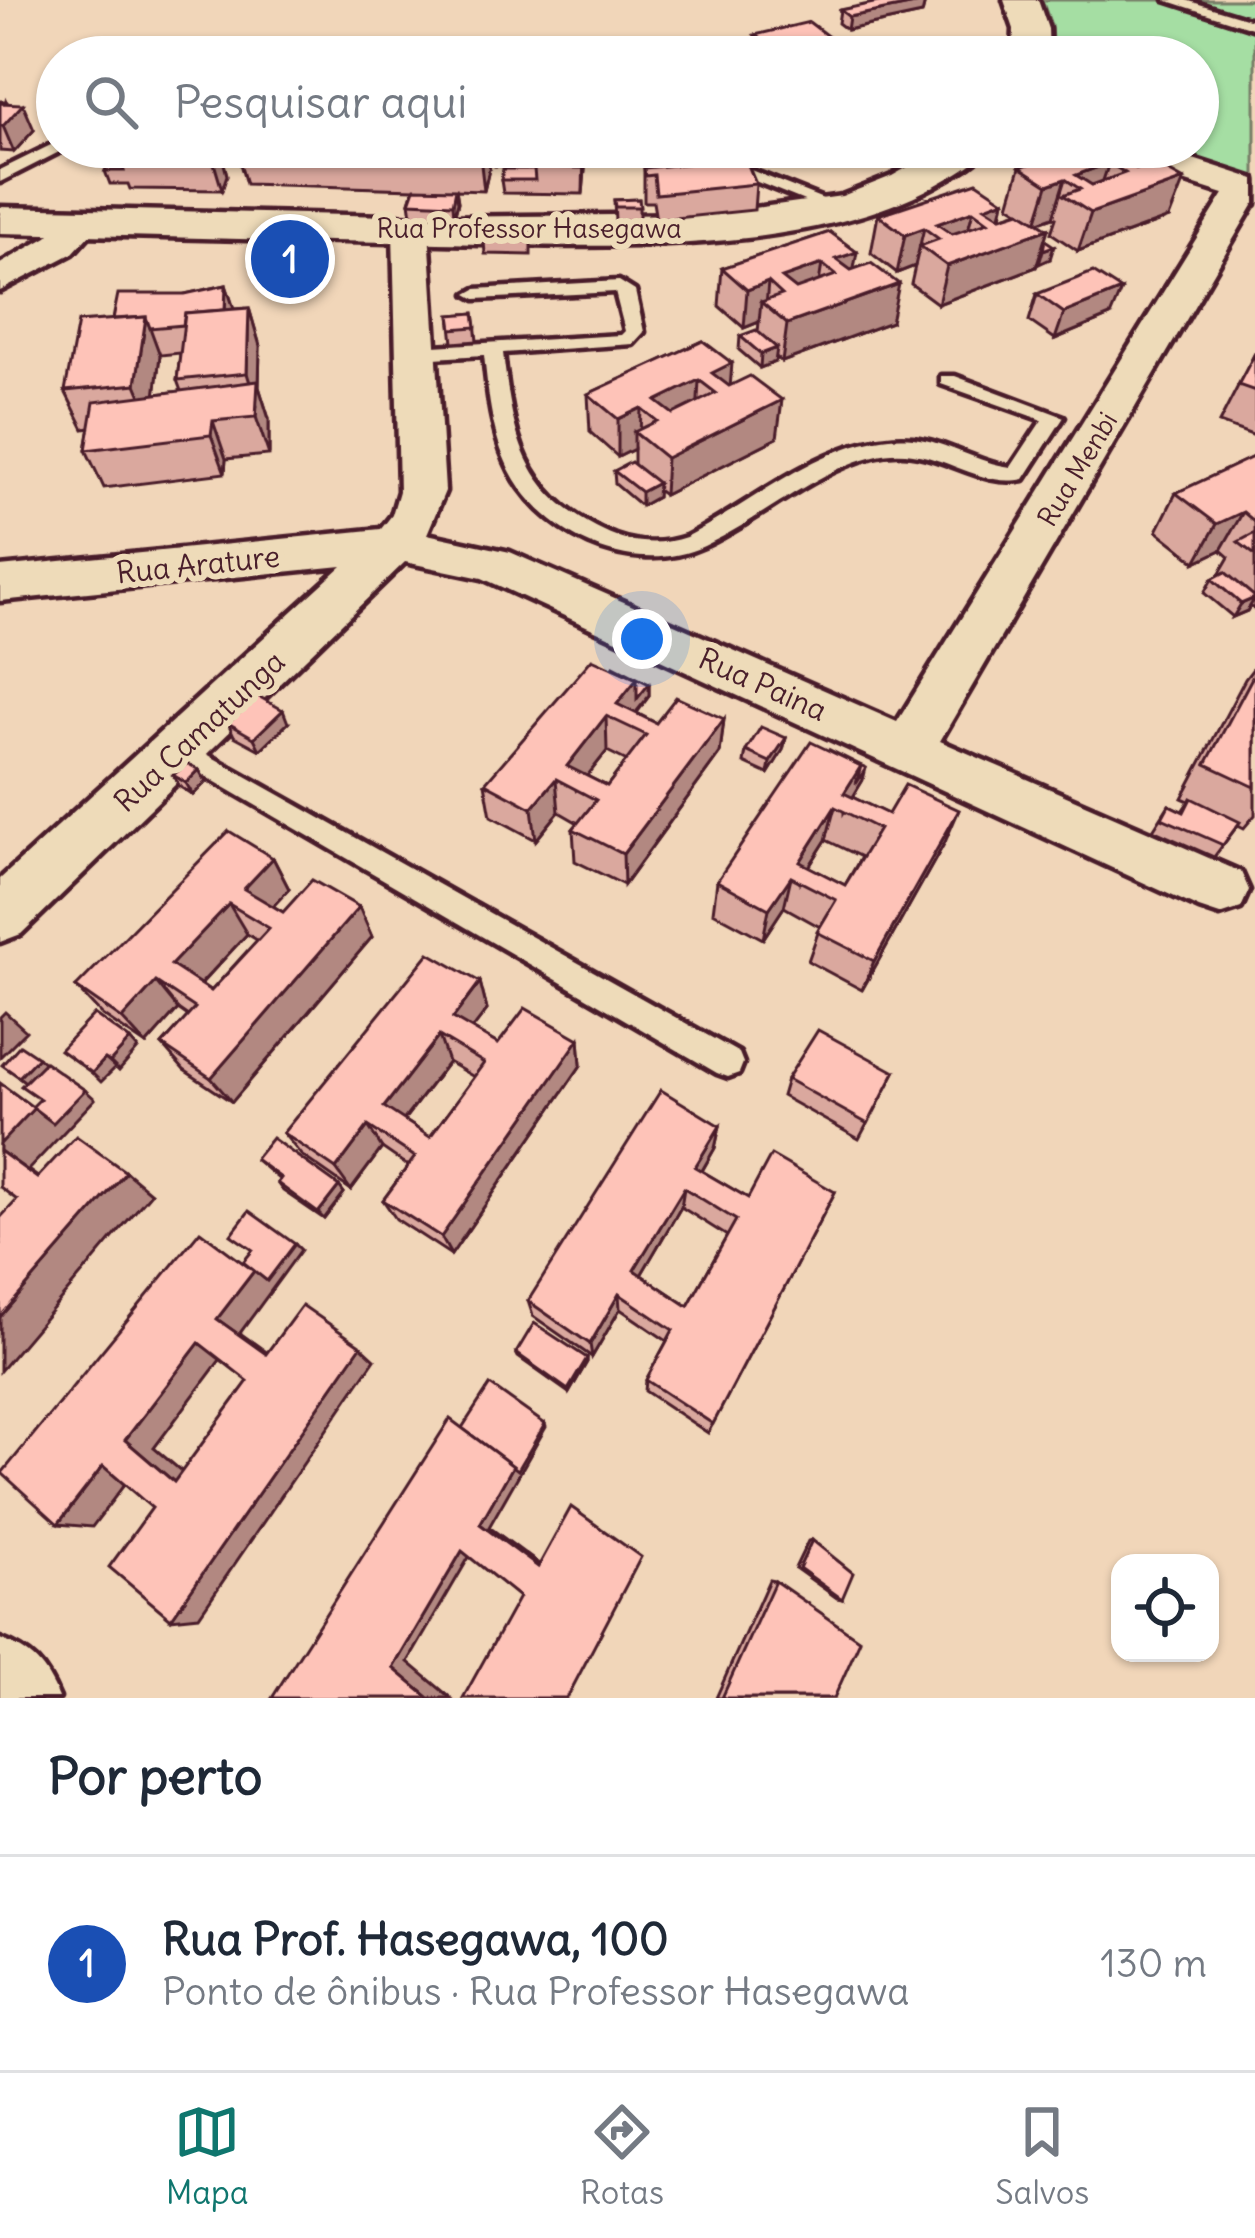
<!DOCTYPE html>
<html lang="pt">
<head>
<meta charset="utf-8">
<style>
  :root { --surface:#fff; --page:#f2f2f3; --text:#1f2937; --muted:#747a83; --line:#e0e1e3; --accent:#0f766e }
  body { margin:0; font-family:Delius,sans-serif; background:var(--page); color:var(--text) }
  .controls { position:absolute; right:36px; bottom:36px; display:grid; overflow:hidden; border-radius:24px; box-shadow:0 3px 9px #0004 }
  .controls button { width:108px; height:108px; display:grid; place-items:center; padding:0; border:0; border-bottom:3px solid var(--line); background:var(--surface); color:var(--text); font:60px sans-serif }
  .you { position:absolute; left:642px; top:639px; width:42px; height:42px; margin:-30px; border:9px solid #fff; border-radius:50%; background:#1a73e8; box-shadow:0 0 0 18px #1a73e833 }
  .badge { display:grid; place-items:center; width:78px; height:78px; border-radius:50%; background:var(--accent); color:#fff; font-size:39px; font-weight:700 }
  .pin { position:absolute; translate:-50% -50%; border:6px solid #fff; box-shadow:0 3px 12px #0006 }
  .list { margin:0; padding:0; list-style:none }
  h2 { display:flex; justify-content:space-between; align-items:center; height:156px; margin:0; padding:0 48px; font-size:51px }
  h2 small { font-size:39px; font-weight:400; color:var(--muted) }
  .list li { display:grid; grid-template-columns:78px 1fr auto; gap:36px; align-items:center; box-sizing:border-box; height:216px; padding:0 48px; border-top:3px solid var(--line) }
  .list b { display:block; font-size:45px; white-space:nowrap }
  .list p { margin:0; font-size:39px; white-space:nowrap; color:var(--muted) }
  .list em { font-size:39px; font-style:normal; color:var(--muted) }
  .icon { flex:none; width:66px; height:66px; fill:none; stroke:currentColor; stroke-width:2; stroke-linecap:round; stroke-linejoin:round }
  .map { position:relative; flex:none; width:1255px; height:1698px; overflow:hidden }
  .search { position:absolute; background:var(--surface); box-shadow:0 3px 9px #0004; left:36px; right:36px; top:36px; height:132px; display:flex; align-items:center; gap:30px; box-sizing:border-box; padding:0 42px; border-radius:66px; color:var(--muted); font-size:45px }
  .sheet { height:372px; background:var(--surface) }
  nav { display:flex; justify-content:space-around; align-items:center; box-sizing:border-box; height:168px; border-top:3px solid var(--line); background:var(--surface); font-size:33px; color:var(--muted) }
  nav a { display:grid; justify-items:center; gap:6px }
  nav .on { color:var(--accent) }
  .map>svg:first-child { display:block }
  .green { fill:#a5dea3; stroke:#787e67; stroke-width:3 }
  .lines { fill:none; stroke-linecap:round; stroke-linejoin:round }
  .lane-casing { stroke:#4a1f2b; stroke-width:9 }
  .street-casing { stroke:#4a1f2b; stroke-width:9 }
  .secondary-casing { stroke:#4a1f2b; stroke-width:9 }
  .lane { fill:#eedbb9; fill-rule:evenodd }
  .street { fill:#eedbb9; fill-rule:evenodd }
  .secondary { fill:#eedbb9; fill-rule:evenodd }
  .wall { fill:#daa89e; stroke:#4a1f2b; stroke-width:3; fill-rule:evenodd }
  .shaded-wall { fill:#b28881; stroke:#4a1f2b; stroke-width:3 }
  .building { fill:#fec3b8; stroke:#4a1f2b; stroke-width:3; fill-rule:evenodd }
  .labels { text-anchor:middle; dominant-baseline:central; stroke-width:12; stroke-linejoin:round; paint-order:stroke }
  .far-street-label { font-size:27px; fill:#4a1f2b; stroke:#eedbb9 }
  .street-label { font-size:30px; fill:#4a1f2b; stroke:#eedbb9 }
</style>
</head>
<body>
<div class="map">
<svg width="1255" height="1698" viewBox="0 0 1255 1698">
  <rect width="100%" height="100%" fill="#f1d6b9"/>
  <filter id="ink" filterUnits="userSpaceOnUse"><feTurbulence type="fractalNoise" baseFrequency=".00833" numOctaves="2"/><feDisplacementMap in="SourceGraphic" scale="24" xChannelSelector="R" yChannelSelector="G"/><feConvolveMatrix kernelMatrix="1 2 1 2 8 2 1 2 1" color-interpolation-filters="sRGB"/></filter>
  <g filter="url(#ink)">
    <polygon class="green" points="1042,0 1255,0 1255,179 1160,147 1198,147 1198,57 1053,57 1051,25"/>
    <g class="lines">
      <g class="lane-casing">
        <g id="lane">
          <polygon points="1165,0 1186,0 1255,21 1255,29"/>
          <polygon points="57,142 57,147 65,147 63,150 0,182 0,170"/>
          <polygon points="671,147 693,147 848,209 834,213"/>
          <path d="M 619,281 L 635,291 L 644,332 L 633,344 L 503,353 C 513,436 522,492 604,531 C 630,544 659,546 686,537 C 754,503 832,431 913,438 C 948,442 977,463 1011,467 L 1042,420 L 941,384 L 941,376 L 955,376 L 1064,417 L 1024,479 C 974,490 933,440 874,456 C 811,473 762,519 704,546 C 631,580 536,533 506,462 C 491,428 488,391 484,355 L 417,359 L 407,353 L 417,347 L 621,335 L 625,331 L 615,292 L 476,299 L 467,294 L 476,289 Z"/>
          <polygon points="180,739 739,1053 743,1063 739,1073 728,1077 717,1073 171,756 167,749"/>
        </g>
      </g>
      <g class="street-casing">
        <g id="street">
          <polygon points="1245,178 1255,181 1255,202 940,741 1241,872 1249,890 1241,908 1220,915 1199,908 482,578 405,562 21,934 0,942 0,879 342,566 0,601 0,567 381,529 392,515 399,491 393,230 398,222 424,222 429,230 445,491 427,534 510,552 897,722 1227,189 1233,182"/>
          <polygon points="83,211 96,214 101,222 73,253 0,291 0,264 47,237 70,214"/>
          <path d="M 0,1639 C 33,1652 45,1665 59,1698 L 0,1698 Z"/>
        </g>
      </g>
      <g class="secondary-casing">
        <g id="secondary">
          <polygon points="1004,0 1038,0 1048,29 1049,57 1013,57 1014,29"/>
          <path d="M 943,147 L 988,147 C 978,162 961,171 945,180 C 802,265 555,244 391,242 C 261,240 130,236 0,233 L 0,207 L 431,217 L 710,214 L 842,196 L 892,176 Z"/>
          <polygon points="1097,147 1156,147 1255,179 1255,204 1102,155"/>
        </g>
      </g>
      <use href="#lane" class="lane"/>
      <use href="#street" class="street"/>
      <use href="#secondary" class="secondary"/>
    </g>
    <g class="wall">
      <polygon points="925,2 922,14 847,30 838,23 840,10"/>
      <polygon points="755,35 834,41 832,57 747,57 747,47 754,45"/>
      <polygon points="0,101 6,101 34,130 14,152 0,151"/>
      <polygon points="235,147 494,147 484,191 456,190 458,202 454,217 412,216 410,202 414,189 246,184"/>
      <polygon points="148,149 220,149 227,175 222,190 130,189 128,184 110,184 105,171 108,164 106,157"/>
      <polygon points="494,152 512,152 509,166 495,166"/>
      <polygon points="1138,153 1134,165 1169,218 1078,251 1051,233 1056,218 1053,217 1038,222 1050,259 1038,263 1036,267 938,304 911,284 915,266 897,273 871,253 878,215 1004,200 1001,217 1019,211 1009,205 1020,167"/>
      <polygon points="586,158 583,194 503,193 501,180 534,169 534,167"/>
      <polygon points="644,168 756,184 754,210 656,220 653,202 644,202"/>
      <polygon points="639,199 639,220 615,221 614,200"/>
      <polygon points="830,232 854,269 891,322 782,362 776,357 775,362 760,368 739,350 740,336 758,332 759,322 744,328 719,306 722,268"/>
      <polygon points="531,233 531,255 485,254 484,241"/>
      <path d="M 226,285 L 234,309 L 249,308 L 260,346 L 259,387 L 269,419 L 269,455 L 226,459 L 225,473 L 104,488 L 86,450 L 90,428 L 84,429 L 65,391 L 113,319 L 185,294 ZM 180,353 L 177,380 L 181,391 L 155,394 L 160,355 Z"/>
      <polygon points="1037,294 1110,316 1055,339 1029,321"/>
      <polygon points="474,313 477,341 453,343 450,315"/>
      <polygon points="703,341 731,385 777,438 664,495 657,490 657,497 641,506 615,484 614,471 634,464 634,449 618,457 590,432 588,394"/>
      <polygon points="1255,353 1255,436 1219,423"/>
      <polygon points="1255,456 1255,610 1250,606 1247,611 1233,617 1204,593 1212,579 1218,576 1229,557 1221,550 1196,562 1157,531 1176,493"/>
      <polygon points="1255,666 1255,815 1244,828 1238,825 1214,857 1153,830 1169,805 1182,811 1189,801 1182,798 1245,679"/>
      <path d="M 649,684 L 649,696 L 637,713 L 656,723 L 724,719 L 720,753 L 624,885 L 575,861 L 573,829 L 578,823 L 559,812 L 536,840 L 491,816 L 485,783 ZM 607,751 L 627,761 L 607,786 L 587,776 Z"/>
      <polygon points="228,723 288,723 260,750 234,736"/>
      <polygon points="786,738 783,750 768,774 744,763 746,751"/>
      <polygon points="199,770 206,782 193,795 180,787 173,775"/>
      <path d="M 863,780 L 852,797 L 945,842 L 862,990 L 808,961 L 820,927 L 784,907 L 763,939 L 713,912 L 717,881 ZM 826,840 L 861,857 L 845,885 L 809,867 Z"/>
      <path d="M 273,858 L 289,889 L 273,906 L 283,912 L 359,907 L 372,937 L 232,1102 L 184,1070 L 162,1045 L 188,1016 L 178,1009 L 146,1045 L 102,1015 L 76,987 ZM 247,934 L 257,940 L 211,991 L 201,984 Z"/>
      <path d="M 480,982 L 487,1010 L 472,1029 L 498,1044 L 579,1039 L 581,1065 L 451,1255 L 396,1219 L 383,1200 L 408,1166 L 382,1148 L 351,1190 L 301,1155 L 283,1133 ZM 448,1062 L 474,1077 L 430,1137 L 404,1120 Z"/>
      <polygon points="895,1072 859,1139 782,1096 787,1079"/>
      <path d="M 720,1126 L 715,1148 L 702,1171 L 748,1198 L 835,1192 L 708,1433 L 645,1391 L 646,1380 L 667,1341 L 620,1309 L 592,1357 L 533,1316 L 528,1301 ZM 681,1207 L 727,1236 L 688,1306 L 641,1275 Z"/>
      <polygon points="255,1159 339,1186 344,1193 324,1219 283,1191 277,1183 280,1180"/>
      <polygon points="516,1353 587,1358 587,1362 569,1393 518,1357"/>
      <polygon points="812,1540 842,1599 837,1598 795,1568 808,1541"/>
      <polygon points="769,1580 775,1581 834,1698 716,1698"/>
    </g>
    <g class="shaded-wall">
      <polygon points="925,2 922,14 847,30 849,17"/>
      <polygon points="834,41 832,57 769,57"/>
      <polygon points="6,101 12,114 23,104 34,130 14,152 3,126"/>
      <polygon points="479,147 494,147 484,191"/>
      <polygon points="584,147 585,147 586,158 583,194"/>
      <polygon points="220,149 227,175 222,190 214,163"/>
      <polygon points="1138,153 1130,175 1125,173 1121,159"/>
      <polygon points="1109,163 1096,201 1080,189 1076,175"/>
      <polygon points="1065,179 1053,217 1036,223 1048,185"/>
      <polygon points="1184,180 1169,218 1078,251 1091,213"/>
      <polygon points="456,189 458,202 454,217 453,204"/>
      <polygon points="1004,200 994,238 985,207"/>
      <polygon points="973,211 963,249 939,239 937,224"/>
      <polygon points="924,228 915,266 897,273 905,235"/>
      <polygon points="1048,229 1036,267 938,304 947,266"/>
      <polygon points="1054,246 1050,259 1039,264 1043,250"/>
      <polygon points="857,252 850,290 836,259"/>
      <polygon points="822,264 816,302 779,315 782,278"/>
      <polygon points="768,282 766,306 761,302 759,322 744,328 747,290"/>
      <polygon points="899,284 891,322 782,362 787,324"/>
      <polygon points="226,285 235,312 225,322"/>
      <polygon points="1121,290 1110,316 1055,339 1064,313"/>
      <polygon points="249,308 260,346 259,387 269,419 269,455 256,417 257,406 247,373"/>
      <polygon points="146,317 160,355 152,422 136,384"/>
      <polygon points="777,348 775,362 760,368 761,354"/>
      <polygon points="732,363 729,401 716,393 712,373"/>
      <polygon points="699,380 697,419 656,438 656,401"/>
      <polygon points="782,400 777,438 664,495 666,458"/>
      <polygon points="641,408 640,437 634,432 634,449 618,457 618,419"/>
      <polygon points="213,421 226,459 225,473 211,435"/>
      <polygon points="658,483 657,497 641,506 641,492"/>
      <polygon points="1243,512 1221,550 1196,562 1217,524"/>
      <polygon points="1255,598 1247,611 1233,617 1241,604"/>
      <polygon points="637,679 649,684 649,696 637,711 637,715 617,704"/>
      <polygon points="283,710 288,723 260,750 254,738"/>
      <polygon points="606,716 607,751 576,790 567,766"/>
      <polygon points="724,719 720,753 624,885 623,854"/>
      <polygon points="786,738 783,750 768,774 770,762"/>
      <polygon points="861,766 866,768 863,780 844,812 844,793"/>
      <polygon points="199,770 206,782 193,795 186,783"/>
      <polygon points="556,779 559,812 536,840 532,808"/>
      <polygon points="835,807 826,840 800,881 800,862"/>
      <polygon points="959,810 945,842 862,990 874,961"/>
      <polygon points="273,858 289,889 261,919 244,889"/>
      <polygon points="791,877 784,907 763,939 769,909"/>
      <polygon points="229,904 247,934 192,993 171,965"/>
      <polygon points="359,907 372,937 232,1102 211,1078"/>
      <polygon points="156,982 178,1009 146,1045 122,1019"/>
      <polygon points="480,982 487,1010 461,1044 453,1018"/>
      <polygon points="5,1012 26,1031 0,1057 0,1017"/>
      <polygon points="439,1036 448,1062 396,1130 384,1107"/>
      <polygon points="579,1039 581,1065 451,1255 441,1237"/>
      <polygon points="130,1040 138,1049 119,1071 110,1062"/>
      <polygon points="38,1057 48,1066 30,1086 19,1077"/>
      <polygon points="105,1059 115,1068 101,1082 92,1073"/>
      <polygon points="85,1090 95,1099 28,1170 68,1199 0,1151 0,1144 34,1108"/>
      <polygon points="368,1126 382,1148 351,1190 336,1169"/>
      <polygon points="720,1126 715,1148 692,1188 695,1167"/>
      <polygon points="126,1172 151,1193 0,1371 0,1317"/>
      <polygon points="339,1186 344,1193 324,1219 318,1213"/>
      <polygon points="684,1188 681,1207 634,1287 634,1270"/>
      <polygon points="295,1244 301,1250 240,1333 286,1366 266,1354 217,1319 254,1271"/>
      <polygon points="619,1294 620,1309 592,1357 590,1344"/>
      <polygon points="199,1343 223,1356 154,1448 200,1487 174,1482 125,1440"/>
      <polygon points="361,1346 375,1359 199,1616 171,1619"/>
      <polygon points="587,1358 587,1362 569,1393 568,1390"/>
      <polygon points="545,1424 546,1427 489,1527 543,1567 538,1567 480,1524 513,1466"/>
      <polygon points="103,1466 134,1472 92,1527 58,1524"/>
      <polygon points="462,1551 472,1552 408,1662 451,1698 429,1698 393,1668"/>
    </g>
    <g class="building">
      <polygon points="888,0 922,0 925,2 849,17 840,10"/>
      <polygon points="809,22 834,41 769,57 761,57 747,47 764,42 755,35"/>
      <polygon points="277,46 502,53 501,57 272,57"/>
      <polygon points="0,103 23,104 3,126 0,126"/>
      <polygon points="110,147 139,147 138,149 128,149 121,163 124,171 105,171 112,157 106,157"/>
      <polygon points="495,147 509,147 508,152 494,152"/>
      <polygon points="536,147 584,147 582,168 534,167"/>
      <path d="M 1079,147 L 1127,147 L 1138,153 L 1121,159 L 1137,169 L 1154,163 L 1184,180 L 1091,213 L 1063,195 L 1080,189 L 1065,179 L 1048,185 L 1020,167 ZM 1109,163 L 1125,173 L 1092,185 L 1076,175 Z"/>
      <polygon points="128,149 220,149 214,163 121,163"/>
      <polygon points="745,158 756,184 656,194 654,175 645,176 644,168"/>
      <polygon points="503,169 534,169 535,180 501,180"/>
      <path d="M 977,182 L 1004,200 L 985,207 L 1001,217 L 1020,211 L 1048,229 L 947,266 L 920,246 L 939,239 L 924,228 L 905,235 L 878,215 ZM 973,211 L 988,222 L 952,234 L 937,224 Z"/>
      <polygon points="415,188 456,189 453,204 410,202"/>
      <polygon points="639,199 640,207 615,207 614,200"/>
      <polygon points="485,232 531,233 530,241 484,241"/>
      <path d="M 830,232 L 857,252 L 836,259 L 851,270 L 871,263 L 899,284 L 787,324 L 761,302 L 782,295 L 768,282 L 747,290 L 722,268 ZM 822,264 L 836,275 L 796,289 L 782,278 Z"/>
      <polygon points="1045,240 1054,246 1043,250"/>
      <polygon points="1093,272 1121,290 1064,313 1037,294"/>
      <polygon points="226,285 225,310 185,313 183,325 150,328 146,317 113,319 118,294 185,294"/>
      <polygon points="249,308 247,373 177,380 185,313"/>
      <polygon points="474,313 476,327 452,329 450,315"/>
      <polygon points="146,317 136,384 65,391 78,322"/>
      <polygon points="756,330 777,348 761,354 740,336"/>
      <path d="M 703,341 L 732,363 L 712,373 L 729,386 L 750,376 L 782,400 L 666,458 L 634,432 L 657,421 L 641,408 L 618,419 L 588,394 ZM 699,380 L 716,393 L 673,414 L 656,401 Z"/>
      <polygon points="1255,353 1255,391 1238,385"/>
      <polygon points="258,381 256,417 213,421 211,435 86,450 94,402"/>
      <polygon points="1255,456 1255,522 1243,512 1217,524 1176,493"/>
      <polygon points="631,462 658,483 641,492 614,471"/>
      <polygon points="1255,533 1255,555 1238,542"/>
      <polygon points="1225,572 1255,597 1255,598 1241,604 1212,579"/>
      <path d="M 592,659 L 637,679 L 617,704 L 656,723 L 676,697 L 724,719 L 623,854 L 573,829 L 596,800 L 556,779 L 532,808 L 485,783 ZM 606,716 L 646,735 L 607,786 L 567,766 Z"/>
      <polygon points="614,666 649,684 637,699 637,679 613,668"/>
      <polygon points="1255,672 1255,787 1206,764"/>
      <polygon points="258,696 283,710 254,738 228,723"/>
      <polygon points="761,727 786,738 770,762 746,751"/>
      <path d="M 811,742 L 861,766 L 844,793 L 888,814 L 905,785 L 959,810 L 874,961 L 817,932 L 836,900 L 791,877 L 769,909 L 717,881 ZM 835,807 L 879,829 L 845,885 L 800,862 Z"/>
      <polygon points="828,749 866,768 856,784 861,766"/>
      <polygon points="187,763 199,770 186,783 173,775"/>
      <polygon points="1191,798 1240,822 1223,845 1162,818 1169,805 1184,812"/>
      <path d="M 229,831 L 273,858 L 244,889 L 283,912 L 312,880 L 359,907 L 211,1078 L 162,1045 L 195,1008 L 156,982 L 122,1019 L 76,987 ZM 229,904 L 269,928 L 211,991 L 171,965 Z"/>
      <path d="M 429,953 L 480,982 L 453,1018 L 498,1044 L 525,1008 L 579,1039 L 441,1237 L 383,1200 L 415,1157 L 368,1126 L 336,1169 L 283,1133 ZM 439,1036 L 484,1063 L 430,1137 L 384,1107 Z"/>
      <polygon points="94,1014 130,1040 110,1062 105,1059 92,1073 60,1050"/>
      <polygon points="818,1030 895,1072 868,1124 787,1079"/>
      <polygon points="20,1045 38,1057 19,1077 2,1065"/>
      <polygon points="45,1062 85,1090 53,1123 32,1107 40,1099 21,1086"/>
      <polygon points="0,1083 34,1108 0,1144"/>
      <path d="M 661,1090 L 720,1126 L 695,1167 L 748,1198 L 771,1155 L 835,1192 L 713,1424 L 646,1380 L 673,1330 L 619,1294 L 590,1344 L 528,1301 ZM 684,1188 L 736,1220 L 688,1306 L 634,1270 Z"/>
      <polygon points="76,1136 126,1172 0,1317 0,1218 17,1200 0,1187 0,1151 37,1178"/>
      <polygon points="272,1138 339,1186 318,1213 277,1183 281,1178 255,1159"/>
      <polygon points="249,1211 295,1244 267,1281 243,1262 253,1250 231,1235"/>
      <path d="M 200,1231 L 254,1271 L 217,1319 L 266,1354 L 302,1305 L 361,1346 L 171,1619 L 109,1567 L 152,1508 L 103,1466 L 58,1524 L 2,1473 ZM 199,1343 L 248,1381 L 174,1482 L 125,1440 Z"/>
      <polygon points="534,1323 587,1358 568,1390 516,1353"/>
      <polygon points="490,1385 545,1424 518,1470 462,1428"/>
      <polygon points="450,1419 513,1466 480,1524 538,1567 571,1507 641,1557 567,1698 463,1698 519,1597 462,1551 393,1668 429,1698 272,1698"/>
      <polygon points="812,1540 853,1573 842,1599 799,1568"/>
      <polygon points="775,1581 860,1640 834,1698 722,1698"/>
    </g>
  </g>
  <g class="labels">
    <g class="far-street-label">
      <text x="529" y="228">Rua Professor Hasegawa</text>
      <text transform="translate(1077 469) rotate(-59)">Rua Menbi</text>
    </g>
    <g class="street-label">
      <text transform="translate(198 564) rotate(-6)">Rua Arature</text>
      <text transform="translate(763 684) rotate(24)">Rua Paina</text>
      <text transform="translate(199 731) rotate(-43)">Rua Camatunga</text>
    </g>
  </g>
</svg>
<div class="controls">
<button><svg class="icon" aria-label="locate" viewBox="0 0 24 24"><circle cx="12" cy="12" r="6"/><path d="M12 2v4M12 18v4M2 12h4M18 12h4"/></svg></button>
</div>
<div class="you"></div>
<div class="pin badge" style="left:290px;top:259px;background:#1a4fb4">1</div>
<div class="search"><svg class="icon" aria-label="search" viewBox="0 0 24 24"><circle cx="10" cy="10" r="6"/><path d="M15 15l6 6"/></svg>Pesquisar aqui</div>
</div>
<section class="sheet">
<h2>Por perto<small></small></h2>
<ul class="list">
<li><span class="badge" style="background:#1a4fb4">1</span><div><b>Rua Prof. Hasegawa, 100</b><p>Ponto de ônibus · Rua Professor Hasegawa</p></div><em>130 m</em></li>
</ul>
</section>
<nav>
<a class="on"><svg class="icon" aria-label="map" viewBox="0 0 24 24"><path d="M3 6l6-2 6 2 6-2v14l-6 2-6-2-6 2zM9 4v14M15 6v14"/></svg>Mapa</a>
<a><svg class="icon" aria-label="directions" viewBox="0 0 24 24"><path d="M12 3l9 9-9 9-9-9zM9 14v-3h6M13 9l2 2-2 2"/></svg>Rotas</a>
<a><svg class="icon" aria-label="saved" viewBox="0 0 24 24"><path d="M7 4h10v16l-5-4-5 4z"/></svg>Salvos</a>
</nav>
</body>
</html>
